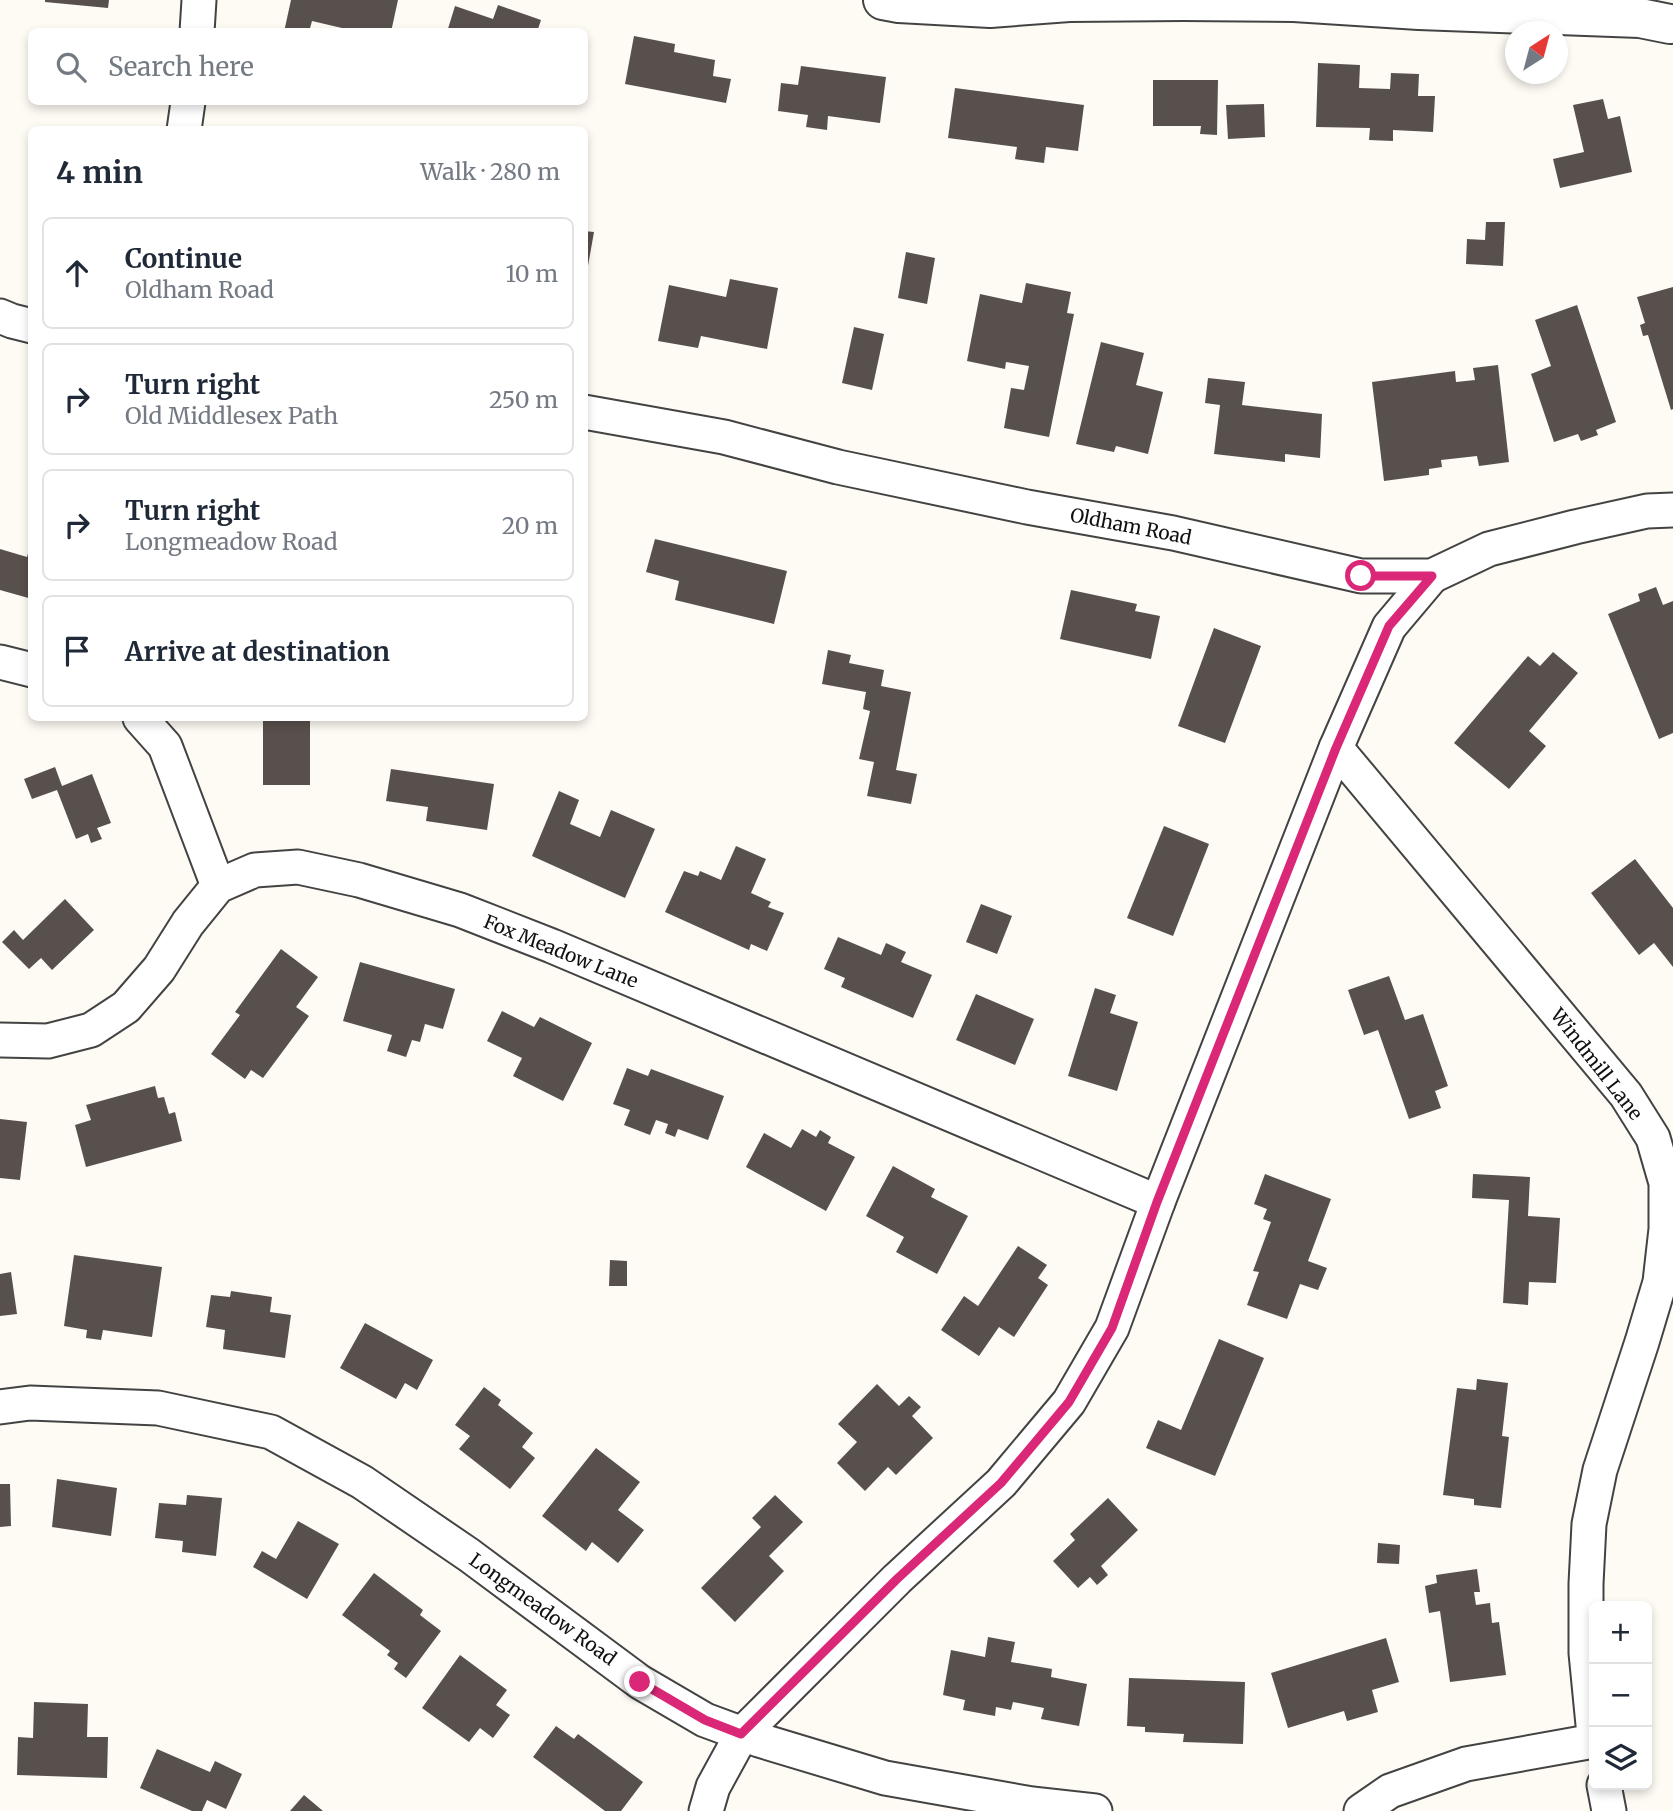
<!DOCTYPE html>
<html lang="en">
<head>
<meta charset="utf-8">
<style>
  :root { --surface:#fff; --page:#f2f2f3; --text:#1f2937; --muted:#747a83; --line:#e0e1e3 }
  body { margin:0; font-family:Merriweather,serif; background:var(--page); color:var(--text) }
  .controls { position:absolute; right:21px; bottom:21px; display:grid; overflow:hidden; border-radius:10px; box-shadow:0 4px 10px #0003 }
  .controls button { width:63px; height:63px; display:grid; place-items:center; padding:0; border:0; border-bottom:2px solid var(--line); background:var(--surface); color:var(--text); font:35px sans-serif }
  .compass { position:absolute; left:1505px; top:21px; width:63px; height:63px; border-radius:50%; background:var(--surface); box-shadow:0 4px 10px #0003; rotate:36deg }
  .stop { position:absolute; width:21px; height:21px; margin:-16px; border:5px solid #db2777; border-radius:50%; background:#fff }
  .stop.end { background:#db2777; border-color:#fff; box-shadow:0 2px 7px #0008 }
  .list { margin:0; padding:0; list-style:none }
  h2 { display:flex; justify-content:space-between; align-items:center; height:91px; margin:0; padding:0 28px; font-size:30px }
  h2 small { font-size:23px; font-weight:400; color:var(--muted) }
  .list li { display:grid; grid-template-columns:46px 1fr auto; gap:21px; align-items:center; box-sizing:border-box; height:112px; margin:0 14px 14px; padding:0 14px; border:2px solid var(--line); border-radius:10px }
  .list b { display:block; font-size:26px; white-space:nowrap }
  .list p { margin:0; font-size:23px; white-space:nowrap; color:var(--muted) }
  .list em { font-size:23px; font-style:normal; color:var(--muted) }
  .icon { flex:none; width:38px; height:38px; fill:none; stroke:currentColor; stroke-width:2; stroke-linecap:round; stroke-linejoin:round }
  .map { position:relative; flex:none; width:1673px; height:1811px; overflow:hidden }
  .search { position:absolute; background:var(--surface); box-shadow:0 4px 10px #0003; left:28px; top:28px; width:560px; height:77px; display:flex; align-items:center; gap:18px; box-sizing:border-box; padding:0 24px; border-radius:10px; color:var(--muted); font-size:26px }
  .panel { position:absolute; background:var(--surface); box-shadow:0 4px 10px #0003; left:28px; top:126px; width:560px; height:595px; border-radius:10px }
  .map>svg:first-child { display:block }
  .building { fill:#58504d }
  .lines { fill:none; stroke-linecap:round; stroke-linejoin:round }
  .minor-casing { stroke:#434343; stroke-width:37 }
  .tertiary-casing { stroke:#434343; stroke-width:42 }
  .minor { stroke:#fff; stroke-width:33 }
  .tertiary { stroke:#fff; stroke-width:38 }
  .route { stroke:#db2777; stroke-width:9 }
  .labels { text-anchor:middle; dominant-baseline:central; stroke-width:7; stroke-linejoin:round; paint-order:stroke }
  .street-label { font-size:19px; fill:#101010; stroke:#fff }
</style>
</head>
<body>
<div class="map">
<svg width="1673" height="1811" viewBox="0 0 1673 1811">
  <rect width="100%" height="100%" fill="#fefbf4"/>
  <g class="building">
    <polygon points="45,0 109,0 108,8 45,2"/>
    <polygon points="291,0 398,0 391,32 359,32 312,21 309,32 284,32"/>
    <polygon points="498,5 541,20 537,32 447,32 455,6 493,19"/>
    <polygon points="634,36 675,44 674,52 715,60 713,76 731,79 726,103 625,84"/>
    <polygon points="1318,63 1360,65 1359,88 1390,89 1391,73 1419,74 1418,96 1435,96 1433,132 1393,130 1393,141 1369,140 1370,128 1316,127"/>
    <polygon points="801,66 886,77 880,123 828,116 827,130 806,127 808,115 778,111 781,83 798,85"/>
    <polygon points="1153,80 1218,80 1217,135 1200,134 1201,126 1153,126"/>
    <polygon points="955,88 1084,105 1078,151 1046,147 1044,163 1015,159 1017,147 948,138"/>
    <polygon points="1603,99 1608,119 1620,116 1632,172 1560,188 1553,159 1584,152 1573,105"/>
    <polygon points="1264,104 1265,137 1228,139 1226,105"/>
    <polygon points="1486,222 1505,222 1503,266 1466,264 1467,239 1485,240"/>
    <polygon points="584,231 594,232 586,277 584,277"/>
    <polygon points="906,252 935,258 927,304 898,298"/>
    <polygon points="730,279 778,288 767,349 701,336 698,348 658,341 669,285 726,297"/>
    <polygon points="1026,283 1071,292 1067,313 1074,314 1049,437 1004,428 1011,388 1024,390 1029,366 1006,362 1005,369 967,361 980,294 1022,303"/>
    <polygon points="1673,287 1673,409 1671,410 1648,335 1643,336 1640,325 1645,323 1637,297"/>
    <polygon points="1577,305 1616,422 1596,430 1598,435 1581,441 1578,434 1554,442 1531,374 1551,366 1535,320"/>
    <polygon points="854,327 884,334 872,390 842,383"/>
    <polygon points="1101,342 1144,353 1136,385 1163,392 1148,454 1116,446 1114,452 1076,444"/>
    <polygon points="1498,365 1509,462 1479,466 1477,456 1441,460 1442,467 1429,469 1429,475 1384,481 1372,382 1455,371 1456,382 1475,380 1473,368"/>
    <polygon points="1208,378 1245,382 1242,405 1322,414 1320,458 1285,454 1285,462 1214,454 1220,405 1205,403"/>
    <polygon points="655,539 787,571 774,624 675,600 679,581 646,572"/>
    <polygon points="31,543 32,599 0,590 0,549 27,557"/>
    <polygon points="1656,587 1663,605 1673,601 1673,733 1659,739 1608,614 1640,601 1638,594"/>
    <polygon points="1071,590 1137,604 1135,611 1160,616 1151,659 1060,639"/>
    <polygon points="1214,628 1261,646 1225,743 1178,726"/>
    <polygon points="828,650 851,655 849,663 884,670 881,686 911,692 896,770 917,774 911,804 867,796 874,762 859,759 870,711 863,709 866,692 822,684"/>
    <polygon points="1553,652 1578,673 1529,731 1546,746 1509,789 1454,743 1528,656 1540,666"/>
    <rect x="263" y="718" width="47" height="67"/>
    <polygon points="55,767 62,786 92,774 111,823 97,828 102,839 91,843 88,834 76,839 57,790 32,799 24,779"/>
    <polygon points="391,769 494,784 487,830 426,821 428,807 386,801"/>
    <polygon points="559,791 579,800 570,824 600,837 611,810 655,829 625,898 532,856"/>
    <polygon points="1164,826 1209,844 1173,936 1127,918"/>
    <polygon points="736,846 766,859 751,893 771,902 768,907 784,913 767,951 751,944 749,950 665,912 684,871 698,876 700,871 721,880"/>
    <polygon points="1635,859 1673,908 1673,967 1654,943 1639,955 1591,893"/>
    <polygon points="65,899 94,930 52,970 41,958 29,969 2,942 14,930 23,940"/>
    <polygon points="981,904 1012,916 997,954 966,942"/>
    <polygon points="838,937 881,955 886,943 906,952 901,962 932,975 913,1018 841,987 845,978 824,969"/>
    <polygon points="281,949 318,977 296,1007 309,1016 263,1078 251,1070 245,1079 211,1054 240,1015 235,1012"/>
    <polygon points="360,962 455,989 443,1029 425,1024 420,1042 412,1040 406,1057 387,1051 392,1035 343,1021"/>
    <polygon points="1389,976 1405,1020 1423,1014 1448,1086 1435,1091 1441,1108 1409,1119 1378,1030 1364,1035 1348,990"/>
    <polygon points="1095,988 1116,995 1110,1013 1138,1022 1117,1091 1068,1076"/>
    <polygon points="976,994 1034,1019 1015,1065 956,1040"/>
    <polygon points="502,1011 534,1027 540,1017 592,1043 563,1101 513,1076 522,1058 487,1041"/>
    <polygon points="627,1068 648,1076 651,1069 724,1096 708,1140 678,1129 675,1137 665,1133 668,1124 656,1120 650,1135 624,1125 630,1110 613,1104"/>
    <polygon points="155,1086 158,1098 164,1097 169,1114 175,1112 182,1141 86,1167 75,1125 91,1120 86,1105"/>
    <polygon points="0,1119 27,1122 20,1180 0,1178"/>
    <polygon points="802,1129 816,1137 820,1130 831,1137 828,1143 855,1157 826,1211 746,1167 764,1133 791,1148"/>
    <polygon points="893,1166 935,1189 931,1197 968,1216 937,1274 896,1252 904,1237 866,1216"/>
    <polygon points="1265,1174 1331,1199 1308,1261 1327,1268 1318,1290 1300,1284 1287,1319 1247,1305 1259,1272 1253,1271 1271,1222 1263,1219 1267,1209 1254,1204"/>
    <polygon points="1473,1174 1530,1177 1528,1216 1560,1218 1556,1283 1529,1282 1528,1305 1503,1303 1509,1200 1472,1198"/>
    <polygon points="1018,1246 1047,1265 1038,1278 1048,1285 1014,1337 999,1327 979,1356 941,1330 964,1296 978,1306"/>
    <polygon points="74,1255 162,1267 152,1337 103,1330 101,1340 86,1338 87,1330 64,1326"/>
    <polygon points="610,1260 627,1261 627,1286 609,1286"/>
    <polygon points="11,1272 17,1314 0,1316 0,1274"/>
    <polygon points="231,1291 272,1297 270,1312 291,1315 285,1358 223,1349 225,1330 206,1327 211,1295 230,1297"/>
    <polygon points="365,1323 433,1360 417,1390 405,1383 396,1399 340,1368"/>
    <polygon points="1219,1339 1264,1358 1215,1476 1146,1448 1158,1420 1181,1430"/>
    <polygon points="1477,1379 1508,1383 1502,1436 1509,1437 1501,1508 1474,1505 1474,1499 1443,1495 1457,1388 1476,1390"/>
    <polygon points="877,1384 899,1406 909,1396 921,1407 912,1416 933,1438 896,1475 888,1467 865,1491 837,1463 857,1442 838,1424"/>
    <polygon points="484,1387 501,1400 498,1405 533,1433 522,1447 535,1458 510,1489 459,1449 470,1436 455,1425"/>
    <polygon points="596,1448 640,1482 618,1510 644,1530 618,1563 592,1542 586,1551 542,1516"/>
    <polygon points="57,1479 117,1488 111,1536 52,1527"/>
    <polygon points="0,1484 10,1484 11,1526 0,1527"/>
    <polygon points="187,1495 222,1498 216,1556 182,1552 183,1541 155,1538 159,1503 186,1505"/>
    <polygon points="775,1495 803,1522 769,1556 784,1571 735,1622 701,1588 761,1527 752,1518"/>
    <polygon points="1108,1498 1138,1530 1101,1566 1108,1575 1097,1585 1090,1577 1078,1588 1053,1561 1075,1540 1070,1534"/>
    <polygon points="298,1521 339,1544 307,1599 253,1567 262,1551 276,1559"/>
    <polygon points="1378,1543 1400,1545 1399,1564 1377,1563"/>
    <polygon points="1477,1569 1480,1592 1474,1592 1476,1605 1490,1603 1492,1623 1499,1622 1506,1675 1450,1682 1440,1611 1429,1613 1425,1586 1437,1583 1436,1575"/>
    <polygon points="374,1573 423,1610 420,1615 441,1631 406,1678 394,1669 398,1663 387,1655 390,1651 342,1615"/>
    <polygon points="988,1637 1015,1642 1011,1662 1052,1669 1051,1677 1087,1684 1079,1726 1041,1719 1044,1708 1013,1702 1011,1710 996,1707 995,1716 963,1710 965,1700 943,1695 951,1650 985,1657"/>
    <polygon points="1386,1638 1399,1682 1372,1690 1378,1712 1347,1721 1344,1711 1288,1728 1271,1673"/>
    <polygon points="460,1655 507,1690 496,1705 510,1715 493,1738 480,1728 469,1742 422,1708"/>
    <polygon points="1129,1678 1245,1682 1243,1744 1183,1742 1184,1734 1145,1732 1145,1727 1127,1726"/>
    <polygon points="34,1702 88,1704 87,1737 108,1737 107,1778 17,1775 18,1737 33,1738"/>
    <polygon points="556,1726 574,1739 578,1734 643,1782 621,1811 605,1811 533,1757"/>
    <polygon points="157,1749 210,1772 215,1761 242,1774 226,1809 207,1800 202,1811 192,1811 140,1788"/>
    <polygon points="304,1795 323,1811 290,1811"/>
  </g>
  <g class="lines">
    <g class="minor-casing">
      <g id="minor">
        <polyline points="197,32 199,0"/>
        <polyline points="184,130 188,102"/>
        <polyline points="0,316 12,321 32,326"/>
        <polyline points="584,412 724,437 838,467 1027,507 1173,533 1361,576 1432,576 1489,549 1575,527 1647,511 1673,510"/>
        <polyline points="0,662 32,670"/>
        <polyline points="140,718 165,746 218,886"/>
        <polyline points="1336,748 1626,1095 1653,1138 1666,1183 1666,1229 1660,1282 1642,1342 1600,1470 1589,1524 1586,1584 1586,1653 1594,1735"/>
        <polyline points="0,1040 48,1041 91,1030 126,1007 159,969 188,923 218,886 255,870 298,867 359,880 460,910 552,946 1158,1202"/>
        <polyline points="0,1407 30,1403 158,1408 271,1432 362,1482 469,1555 640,1682 705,1720 759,1740 885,1778 1032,1804 1095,1811"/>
        <polyline points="1604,1785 1609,1811"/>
        <polyline points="706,1811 713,1787 742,1734 897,1579 1001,1483 1069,1402 1112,1328 1158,1202 1336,748 1389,627 1432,576"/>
        <polyline points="1361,1811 1390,1791 1466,1764 1594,1741"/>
      </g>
    </g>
    <g class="tertiary-casing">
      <polyline id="tertiary" points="883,0 899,3 990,8 1069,2 1183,1 1294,2 1419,10 1640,18 1670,24"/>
    </g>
    <use href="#minor" class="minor"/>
    <use href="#tertiary" class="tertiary"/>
  </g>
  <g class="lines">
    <polyline class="route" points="640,1682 705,1720 741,1734 897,1579 1001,1483 1069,1402 1112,1328 1157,1202 1336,748 1389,626 1432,576 1361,576"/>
  </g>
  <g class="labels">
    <g class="street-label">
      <text transform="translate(1131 526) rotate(11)">Oldham Road</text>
      <text transform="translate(561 951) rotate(22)">Fox Meadow Lane</text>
      <text transform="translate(1597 1064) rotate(52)">Windmill Lane</text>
      <text transform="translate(543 1609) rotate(36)">Longmeadow Road</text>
    </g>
  </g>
</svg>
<div class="controls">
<button>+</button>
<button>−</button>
<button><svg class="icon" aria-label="layers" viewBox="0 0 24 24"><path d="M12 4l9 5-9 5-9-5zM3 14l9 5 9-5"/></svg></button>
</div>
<svg class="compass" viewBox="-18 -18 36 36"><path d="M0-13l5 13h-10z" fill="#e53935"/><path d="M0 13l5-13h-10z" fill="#747a83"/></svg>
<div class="stop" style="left:1361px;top:576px"></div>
<div class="stop end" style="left:640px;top:1682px"></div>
<div class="search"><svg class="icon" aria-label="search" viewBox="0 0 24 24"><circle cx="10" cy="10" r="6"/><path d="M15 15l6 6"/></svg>Search here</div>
<section class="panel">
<h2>4 min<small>Walk · 280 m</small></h2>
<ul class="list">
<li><svg class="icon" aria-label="ahead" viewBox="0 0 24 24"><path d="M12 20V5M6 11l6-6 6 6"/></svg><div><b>Continue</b><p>Oldham Road</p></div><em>10 m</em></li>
<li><svg class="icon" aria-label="right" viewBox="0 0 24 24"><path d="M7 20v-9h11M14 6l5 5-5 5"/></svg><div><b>Turn right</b><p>Old Middlesex Path</p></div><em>250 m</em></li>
<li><svg class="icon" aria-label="right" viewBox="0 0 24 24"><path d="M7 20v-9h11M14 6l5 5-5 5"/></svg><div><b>Turn right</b><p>Longmeadow Road</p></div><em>20 m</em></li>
<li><svg class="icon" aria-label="arrive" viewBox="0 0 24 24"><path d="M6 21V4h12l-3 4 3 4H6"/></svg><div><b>Arrive at destination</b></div></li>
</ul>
</section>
</div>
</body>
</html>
